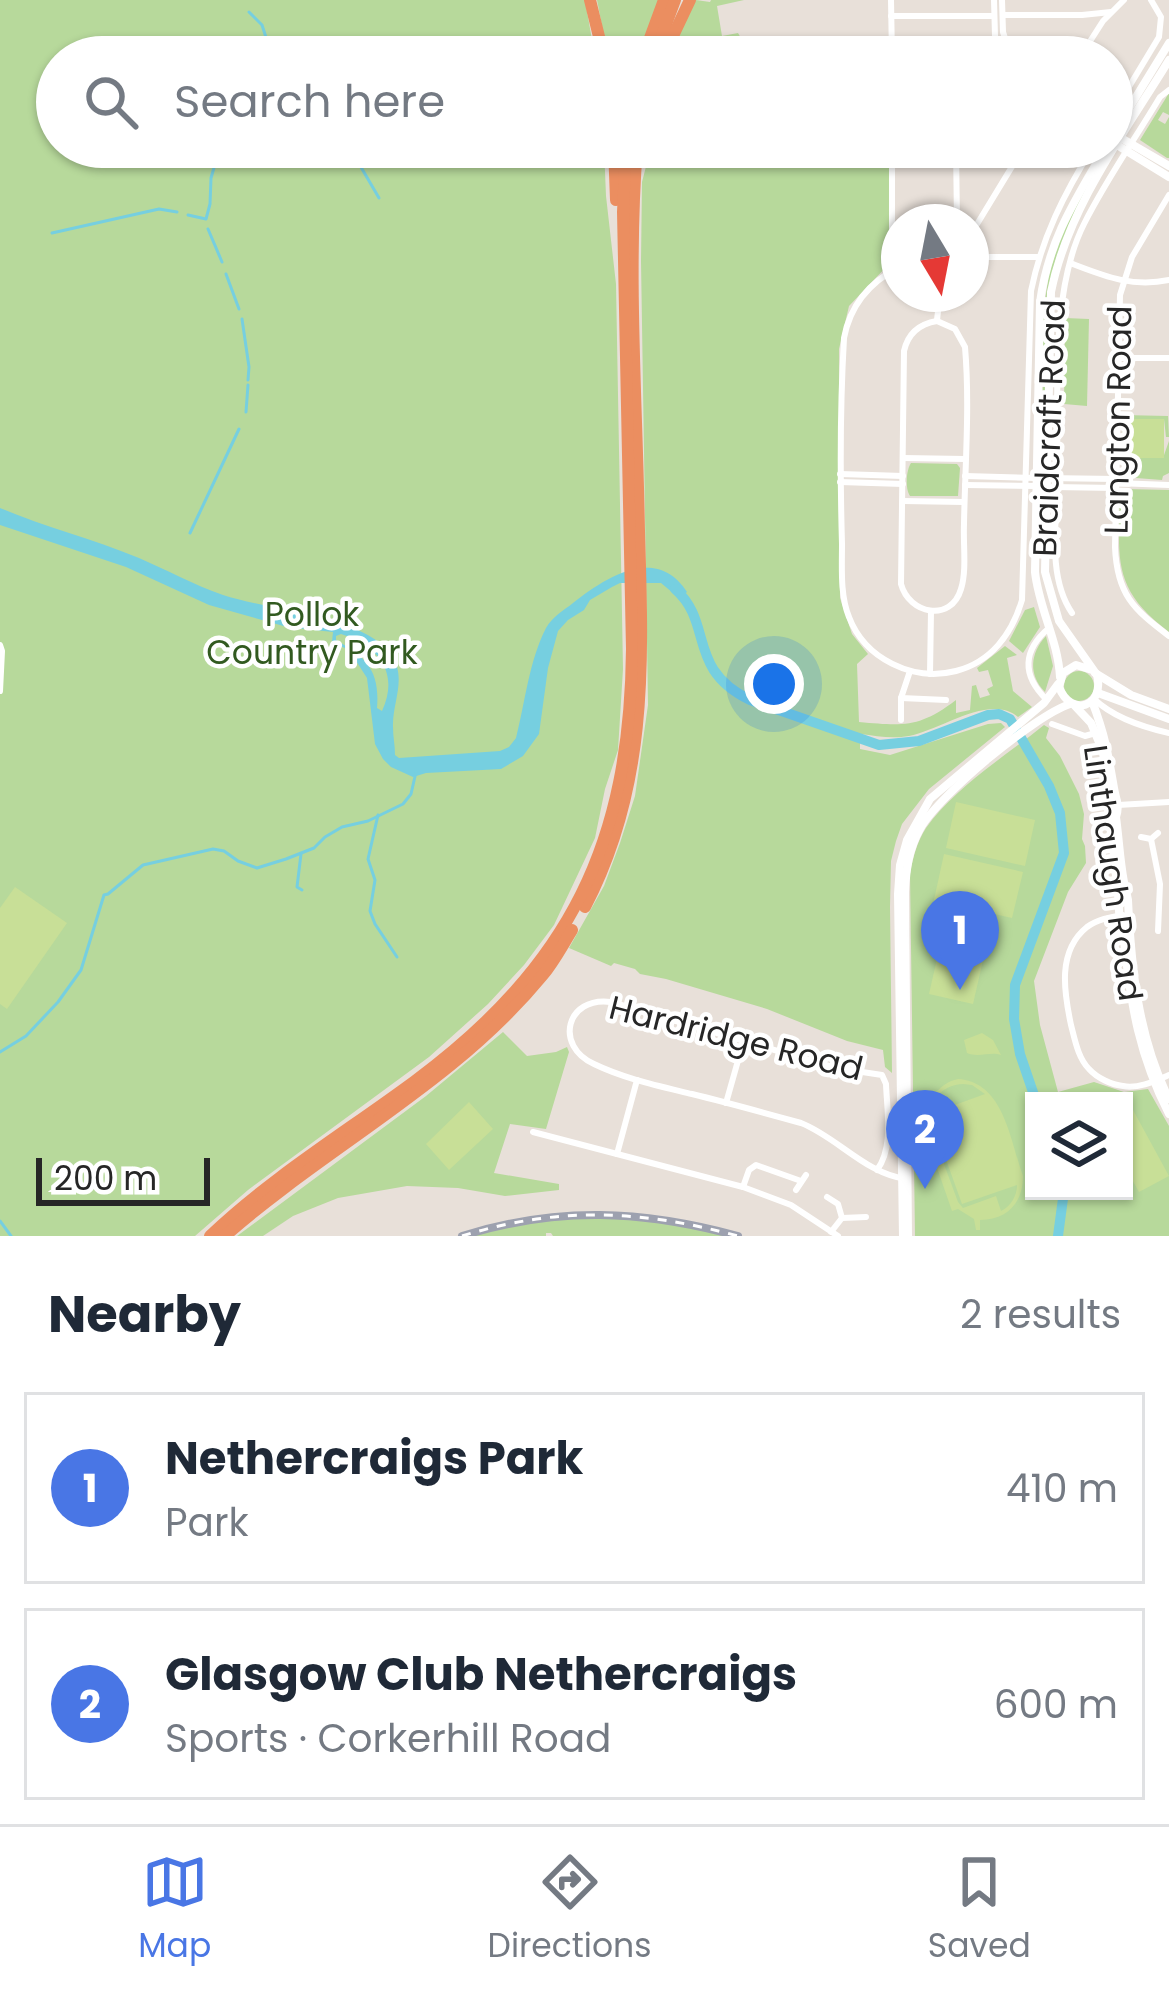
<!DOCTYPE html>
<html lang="en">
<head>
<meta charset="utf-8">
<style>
  :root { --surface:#fff; --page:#f6f6f7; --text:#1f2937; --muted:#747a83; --line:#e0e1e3; --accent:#4976e5 }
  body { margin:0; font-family:Poppins,sans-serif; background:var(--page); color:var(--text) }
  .controls { position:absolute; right:36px; bottom:36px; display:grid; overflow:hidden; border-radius:0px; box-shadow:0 3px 9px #0004 }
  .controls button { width:108px; height:108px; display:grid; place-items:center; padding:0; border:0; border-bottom:3px solid var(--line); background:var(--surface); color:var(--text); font:60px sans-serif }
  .compass { position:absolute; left:881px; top:204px; width:108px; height:108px; border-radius:50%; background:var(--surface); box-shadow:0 3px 9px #0004; rotate:170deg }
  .scale { position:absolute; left:36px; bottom:30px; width:174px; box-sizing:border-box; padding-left:12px; border:6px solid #262626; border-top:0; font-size:33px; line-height:42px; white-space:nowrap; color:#262626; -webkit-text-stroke:9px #fff; paint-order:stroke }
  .you { position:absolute; left:774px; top:684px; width:42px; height:42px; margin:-30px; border:9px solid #fff; border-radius:50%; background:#1a73e8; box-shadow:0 0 0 18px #1a73e833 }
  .badge { display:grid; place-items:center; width:78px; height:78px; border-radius:50%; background:var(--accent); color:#fff; font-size:39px; font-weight:700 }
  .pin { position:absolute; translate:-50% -99px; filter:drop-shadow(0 3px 6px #0008) }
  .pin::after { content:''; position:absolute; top:63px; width:42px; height:36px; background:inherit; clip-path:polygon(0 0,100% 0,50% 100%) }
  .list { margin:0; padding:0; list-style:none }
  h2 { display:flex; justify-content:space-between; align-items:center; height:156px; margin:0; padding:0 48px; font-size:51px }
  h2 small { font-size:39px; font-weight:400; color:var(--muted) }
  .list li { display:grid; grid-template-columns:78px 1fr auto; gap:36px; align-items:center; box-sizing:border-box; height:192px; margin:0 24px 24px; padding:0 24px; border:3px solid var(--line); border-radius:0px }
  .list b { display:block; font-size:45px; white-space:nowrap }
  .list p { margin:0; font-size:39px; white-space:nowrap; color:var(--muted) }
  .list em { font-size:39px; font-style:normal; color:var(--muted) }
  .icon { flex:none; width:66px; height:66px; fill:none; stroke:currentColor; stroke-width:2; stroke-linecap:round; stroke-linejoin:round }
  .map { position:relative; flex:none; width:1169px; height:1236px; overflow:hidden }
  .search { position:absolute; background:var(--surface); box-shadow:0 3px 9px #0004; left:36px; right:36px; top:36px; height:132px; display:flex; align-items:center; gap:30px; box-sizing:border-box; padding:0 42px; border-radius:66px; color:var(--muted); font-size:45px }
  .sheet { height:588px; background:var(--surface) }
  nav { display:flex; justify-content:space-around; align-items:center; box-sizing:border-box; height:168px; border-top:3px solid var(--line); background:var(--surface); font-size:33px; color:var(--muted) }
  nav a { display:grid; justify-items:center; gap:6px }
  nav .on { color:var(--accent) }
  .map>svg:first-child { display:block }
  .green { fill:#b7d99b; fill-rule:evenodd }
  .pitch { fill:#c8df97; fill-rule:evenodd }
  .water { fill:#76cfe0; fill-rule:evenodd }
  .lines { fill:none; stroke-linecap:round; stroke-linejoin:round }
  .stream { stroke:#76cfe0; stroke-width:3 }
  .river { stroke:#76cfe0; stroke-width:10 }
  .street { stroke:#fff; stroke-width:6 }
  .secondary { stroke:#fff; stroke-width:8 }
  .highway { stroke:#eb8e60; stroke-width:12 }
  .rail-casing { stroke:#9da1af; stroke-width:8 }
  .rail { stroke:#fff; stroke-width:3; stroke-dasharray:9; stroke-linecap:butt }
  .labels { text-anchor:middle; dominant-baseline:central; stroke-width:9; stroke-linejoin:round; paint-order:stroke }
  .street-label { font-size:33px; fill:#262626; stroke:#fff }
  .park-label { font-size:33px; fill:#325a20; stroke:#fff }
</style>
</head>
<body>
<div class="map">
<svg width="1169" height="1236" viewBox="0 0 1169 1236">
  <rect width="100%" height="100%" fill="#e8e0d9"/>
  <g class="green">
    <polygon points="0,0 585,0 595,57 57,57 57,147 604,147 606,196 616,284 623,669 618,750 605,789 595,838 554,925 524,965 488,1004 429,1057 248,1190 195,1236 0,1236"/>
    <polygon points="597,0 659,0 637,57 608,57"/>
    <polygon points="696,0 710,2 711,0 744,0 717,6 722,36 738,33 742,40 753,41 753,57 670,57 685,18"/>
    <polygon points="1169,93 1169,115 1163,112 1158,120 1165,124 1169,117 1169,158 1167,158 1140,140"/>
    <path d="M 651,147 L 720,147 L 729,154 L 870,156 L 892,159 L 890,263 L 849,306 L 839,349 L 840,598 L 852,634 L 868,654 L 857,664 L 859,722 C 904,726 919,728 956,700 L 956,713 L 970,710 L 972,686 L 976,685 L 980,698 L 990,695 L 987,689 L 993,686 L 988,670 L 979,672 L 977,668 L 1005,646 L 1017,655 L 1007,658 L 1013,691 L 1032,707 L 1018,717 C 990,693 941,730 909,736 C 892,739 877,736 860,734 L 860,749 L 890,755 L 988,724 L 1001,723 L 1005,727 L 929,789 L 902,824 L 896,841 L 891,861 L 890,907 L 892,1073 L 885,1067 L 883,1050 L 847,1041 L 767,1009 L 666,979 L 640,974 L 635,969 L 614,963 L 611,966 L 569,948 L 604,886 L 620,843 L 635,796 L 648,705 L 641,261 L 642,182 Z"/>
    <path d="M 1106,154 C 1080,201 1054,246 1047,300 C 1042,349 1051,402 1042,450 L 1043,313 L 1049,274 L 1062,230 Z"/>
    <polygon points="1065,318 1089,319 1087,406 1064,404"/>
    <polygon points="1122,415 1168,416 1169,437 1166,437 1164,419 1163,458 1169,441 1169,473 1163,476 1162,480 1123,477"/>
    <path d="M 911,463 L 957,464 L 960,468 L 958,496 L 910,496 C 905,489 906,470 911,463 Z"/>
    <path d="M 1123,489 L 1169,490 L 1169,632 C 1110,588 1119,557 1120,491 Z"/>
    <polygon points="1034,607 1040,627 1023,653 1009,641 1025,610"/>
    <path d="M 1046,636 L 1053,666 L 1045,692 C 1028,675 1030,653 1046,636 Z"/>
    <circle cx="1079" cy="686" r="15"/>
    <path d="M 1044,725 L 1049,728 L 1046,738 L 1060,756 L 1079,794 L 1084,814 L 1082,839 L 1085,846 L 1086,863 L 1068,892 L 1034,981 L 1040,1025 L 1058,1092 L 1094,1082 L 1124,1092 L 1148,1089 L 1169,1126 L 1169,1236 L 915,1236 L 910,874 C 913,857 917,842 926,828 C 954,788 1007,755 1044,725 ZM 1034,1101 L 1124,1101 L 1124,1191 L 1034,1191 Z"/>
    <polygon points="503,1032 527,1056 556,1052 567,1047 569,1052 546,1129 510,1124 494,1173 559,1184 559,1190 505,1196 458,1188 407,1186 338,1198 293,1216 263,1236 237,1236 426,1096"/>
    <path d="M 613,1216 L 657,1220 L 727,1236 L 553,1236 L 551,1233 L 546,1233 L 546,1236 L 471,1236 C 519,1222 564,1218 613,1216 Z"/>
  </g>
  <g class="pitch">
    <rect x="1130" y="419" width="34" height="39"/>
    <polygon points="956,802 1035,820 1025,866 946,848"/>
    <polygon points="944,854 1023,872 1012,918 934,900"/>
    <polygon points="15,887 67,923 7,1009 0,1004 0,908"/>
    <polygon points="947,915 991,925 973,1004 929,994"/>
    <path d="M 982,1033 L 993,1040 L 1001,1055 C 991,1051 979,1058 967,1053 L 964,1040 Z"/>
    <path d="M 958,1079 C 1004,1082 1010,1140 1023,1176 C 1023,1203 1007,1220 980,1220 L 980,1230 L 976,1230 L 974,1219 L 958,1209 L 952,1211 L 916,1107 C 933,1101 938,1083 958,1079 ZM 963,1084 L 972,1085 L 985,1094 L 930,1114 C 932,1096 945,1085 963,1084 ZM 930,1115 L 962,1204 L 1017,1185 C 1017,1196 1011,1206 1001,1211 L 996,1196 L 963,1208 L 958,1202 L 931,1129 Z"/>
    <polygon points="469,1102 493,1129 449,1170 426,1144"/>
    <polygon points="1133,1110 1169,1176 1139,1192 1124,1165 1124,1115"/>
  </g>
  <path class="water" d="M 0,508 C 45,527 93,539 139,558 C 167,570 194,585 223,595 C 267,610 366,615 392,656 C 407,679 392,703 393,727 C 393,737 395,745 395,755 L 399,758 L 500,751 L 509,747 L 516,738 C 525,703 529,661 546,628 C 553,616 563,611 573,603 C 605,578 656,544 687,592 L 679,598 L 661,583 L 620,583 L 612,587 L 590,600 L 584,610 L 568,620 L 558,631 L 548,668 L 539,734 L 523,756 L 501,769 L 426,773 L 413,777 L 391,767 L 383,759 L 375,744 L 367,678 L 349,650 L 332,642 L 333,632 L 287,627 L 209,605 L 126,567 L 0,525 ZM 341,634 C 378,646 400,672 382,711 L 377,708 C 380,671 367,658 336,640 L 336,636 Z"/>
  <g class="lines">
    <g class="stream">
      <polyline points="249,12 262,25 271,53"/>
      <polyline points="293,158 324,164 358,162 379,198"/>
      <path d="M 215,164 C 248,162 279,175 303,147"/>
      <polyline points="188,215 206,219 210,204 211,178 220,147"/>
      <polyline points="208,229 222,262"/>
      <polyline points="52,233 159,209 177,212"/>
      <polyline points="226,274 239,309"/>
      <polyline points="242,319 249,367 248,380"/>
      <polyline points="246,412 248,385"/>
      <polyline points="190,533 239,429"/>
      <polyline points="378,815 368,859 375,880 370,911 375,924 397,957"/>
      <polyline points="301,854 297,887 302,890"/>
      <polyline points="0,1052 26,1036 58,1002 81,970 104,895 108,894 143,865 213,849 224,851 238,861 257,868 286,859 314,848 325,837 342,827 368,821 403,804 411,794 416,772"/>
      <polyline points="0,1221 11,1236"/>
    </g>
    <g class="river">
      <path d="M 675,589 C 714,623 686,669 750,700 L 879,745 L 919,741 L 988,715 L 999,714 L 1010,719 L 1049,786 L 1060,813 L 1064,853 L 1015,985 L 1014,1019 L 1020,1054 L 1036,1101"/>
      <polyline points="1058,1236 1064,1191"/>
    </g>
    <g class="street">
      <polyline points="891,0 892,57"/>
      <polyline points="994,0 995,36 1002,57"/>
      <polyline points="1002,0 1003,32 1011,57"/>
      <polyline points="1003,15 1082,15 1111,12"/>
      <polyline points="891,16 994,16"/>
      <polyline points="1080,57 1103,21 1124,0"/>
      <polyline points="1112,115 1159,37 1161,17 1151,0"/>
      <polyline points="892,147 892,269"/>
      <polyline points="956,147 957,222"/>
      <path d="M 1169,195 L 1132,257 L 1120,295 L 1115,547 C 1117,594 1133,609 1169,636"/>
      <polyline points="971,234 1024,147"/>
      <polyline points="971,257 1038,257"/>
      <path d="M 1070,263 C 1104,276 1132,288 1169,280"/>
      <path d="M 899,267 C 870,282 850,306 844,338 C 840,407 840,475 842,544 C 842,568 840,595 849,617 C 865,659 913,682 956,671 C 991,662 1012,634 1022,600 L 1031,291 C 1042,237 1064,194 1093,147"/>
      <polyline points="937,320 940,294"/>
      <path d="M 937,321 L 955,329 L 965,347 C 970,405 965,466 964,524 C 963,544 967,570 961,589 C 951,623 909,614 901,584 L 904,351 C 908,333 919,324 937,321 Z"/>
      <polyline points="1119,358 1169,358"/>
      <polyline points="903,458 965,459"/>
      <polyline points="840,474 903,476"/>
      <polyline points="965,476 1036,478"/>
      <polyline points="1045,478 1116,479"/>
      <path d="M 1057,478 C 1059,401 1049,293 1084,224 C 1106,180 1135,139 1160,97 L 1169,90"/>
      <polyline points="840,482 903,484"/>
      <polyline points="1116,483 1169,485"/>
      <polyline points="965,485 1036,486"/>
      <polyline points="1053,487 1116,488"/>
      <path d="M 1057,487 C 1056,527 1048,578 1072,613"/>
      <polyline points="903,501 964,502"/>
      <polyline points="0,645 2,651 0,691"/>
      <polyline points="930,674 931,611"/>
      <polyline points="901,698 946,700"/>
      <path d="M 1094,699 C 1114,718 1142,727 1169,733"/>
      <path d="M 1047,700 C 1021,675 1023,650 1049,628"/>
      <polyline points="901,720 901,698 910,671"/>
      <polyline points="1052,724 1085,736 1099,732"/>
      <polyline points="1118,805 1169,802"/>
      <polyline points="1141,837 1151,839 1158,833"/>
      <polyline points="1151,839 1160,884 1158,931"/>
      <path d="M 1123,915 C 1111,917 1098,919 1087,927 C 1057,951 1064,992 1071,1025 C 1075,1040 1078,1058 1089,1069 C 1097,1078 1112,1085 1123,1086 C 1138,1089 1155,1081 1169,1075"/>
      <polyline points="726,1103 743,1043"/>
      <polyline points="533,1132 743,1187 791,1205 838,1236"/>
      <polyline points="617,1154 637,1080"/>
      <path d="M 877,1170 C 894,1147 887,1112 886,1084 L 882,1075 L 836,1068 L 611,1002 C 566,996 554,1046 594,1064 C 625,1079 659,1086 692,1094 C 729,1103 765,1113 801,1123 C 837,1137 866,1174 906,1179"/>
      <polyline points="743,1187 749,1170 756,1165 801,1181"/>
      <polyline points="796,1190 806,1175"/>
      <polyline points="827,1197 838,1204 842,1218"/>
      <polyline points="831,1232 842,1218 866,1217"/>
    </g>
    <g class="secondary">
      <polyline points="1112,136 1169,43"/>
      <polyline points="1121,138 1169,166"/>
      <polyline points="1117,145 1169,177"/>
      <path d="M 1092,670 L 1076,665 L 1063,673 L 1059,687 C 1071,718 1105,707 1097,675 L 1059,621 L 1045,572 L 1051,292 C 1068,207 1125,132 1169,60"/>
      <polyline points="1095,673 1131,695 1169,709"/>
      <path d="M 1060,677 C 1058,640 1039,609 1035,572 L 1040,302 C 1049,239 1075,200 1106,147"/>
      <polyline points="1098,693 1169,719"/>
      <path d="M 1092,701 C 1105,735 1108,753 1114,788 C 1116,800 1120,805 1116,817 C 1119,839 1120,861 1124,882 C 1125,888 1127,894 1128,900 C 1131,966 1138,1037 1169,1099"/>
      <path d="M 1075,706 L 1091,723 L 1103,752 L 1119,904 C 1118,917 1122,928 1124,941 C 1131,1006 1139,1055 1169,1114"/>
      <polyline points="903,1236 898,894 900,865 907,840 930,799 1044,703 1058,684"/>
      <path d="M 908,1236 L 905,892 C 906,869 909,849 920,829 C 939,795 1034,716 1070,704"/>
    </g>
    <g class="highway">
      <polyline points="590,0 604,57"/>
      <polyline points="643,57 664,0"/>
      <polyline points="654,57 675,0"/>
      <polyline points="663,57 690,0"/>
      <polyline points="614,147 616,200"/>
      <path d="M 585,907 C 648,786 643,664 639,531 C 637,404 627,274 637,147"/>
      <path d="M 210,1236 C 272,1177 346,1132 415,1081 C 571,965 630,843 632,649 L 623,212 L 626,147"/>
      <path d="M 225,1236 C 327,1146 454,1083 542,976 C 554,962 562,946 572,930"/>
    </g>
    <g class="rail-casing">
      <path id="rail" d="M 462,1236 C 558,1206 642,1210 738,1236"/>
    </g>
    <use href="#rail" class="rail"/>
  </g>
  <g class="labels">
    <g class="street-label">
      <text transform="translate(1118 420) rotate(-89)">Langton Road</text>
      <text transform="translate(1049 428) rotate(-88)">Braidcraft Road</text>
      <text transform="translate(1113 873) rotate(82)">Linthaugh Road</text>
      <text transform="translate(736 1038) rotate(14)">Hardridge Road</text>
    </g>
    <g class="park-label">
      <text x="312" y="614">Pollok<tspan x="312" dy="38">Country Park</tspan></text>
    </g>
  </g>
</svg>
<div class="controls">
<button><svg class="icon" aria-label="layers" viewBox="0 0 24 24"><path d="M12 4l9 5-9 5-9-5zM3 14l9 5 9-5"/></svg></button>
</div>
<svg class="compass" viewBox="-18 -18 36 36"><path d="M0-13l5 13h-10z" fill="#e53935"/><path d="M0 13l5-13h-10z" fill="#747a83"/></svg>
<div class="scale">200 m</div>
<div class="you"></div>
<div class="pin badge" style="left:960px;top:990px">1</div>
<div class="pin badge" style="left:925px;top:1189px">2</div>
<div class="search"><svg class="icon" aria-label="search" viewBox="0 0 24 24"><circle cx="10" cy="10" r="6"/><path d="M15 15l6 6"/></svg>Search here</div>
</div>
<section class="sheet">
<h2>Nearby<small>2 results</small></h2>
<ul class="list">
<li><span class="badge">1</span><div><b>Nethercraigs Park</b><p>Park</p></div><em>410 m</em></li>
<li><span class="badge">2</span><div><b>Glasgow Club Nethercraigs</b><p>Sports · Corkerhill Road</p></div><em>600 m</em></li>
</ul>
</section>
<nav>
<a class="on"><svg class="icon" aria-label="map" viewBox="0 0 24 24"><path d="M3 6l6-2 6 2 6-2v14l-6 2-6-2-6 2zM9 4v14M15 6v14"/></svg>Map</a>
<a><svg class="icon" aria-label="directions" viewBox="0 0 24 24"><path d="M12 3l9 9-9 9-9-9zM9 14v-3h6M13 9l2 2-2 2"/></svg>Directions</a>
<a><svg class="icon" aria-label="saved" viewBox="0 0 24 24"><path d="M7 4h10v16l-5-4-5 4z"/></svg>Saved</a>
</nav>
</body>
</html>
